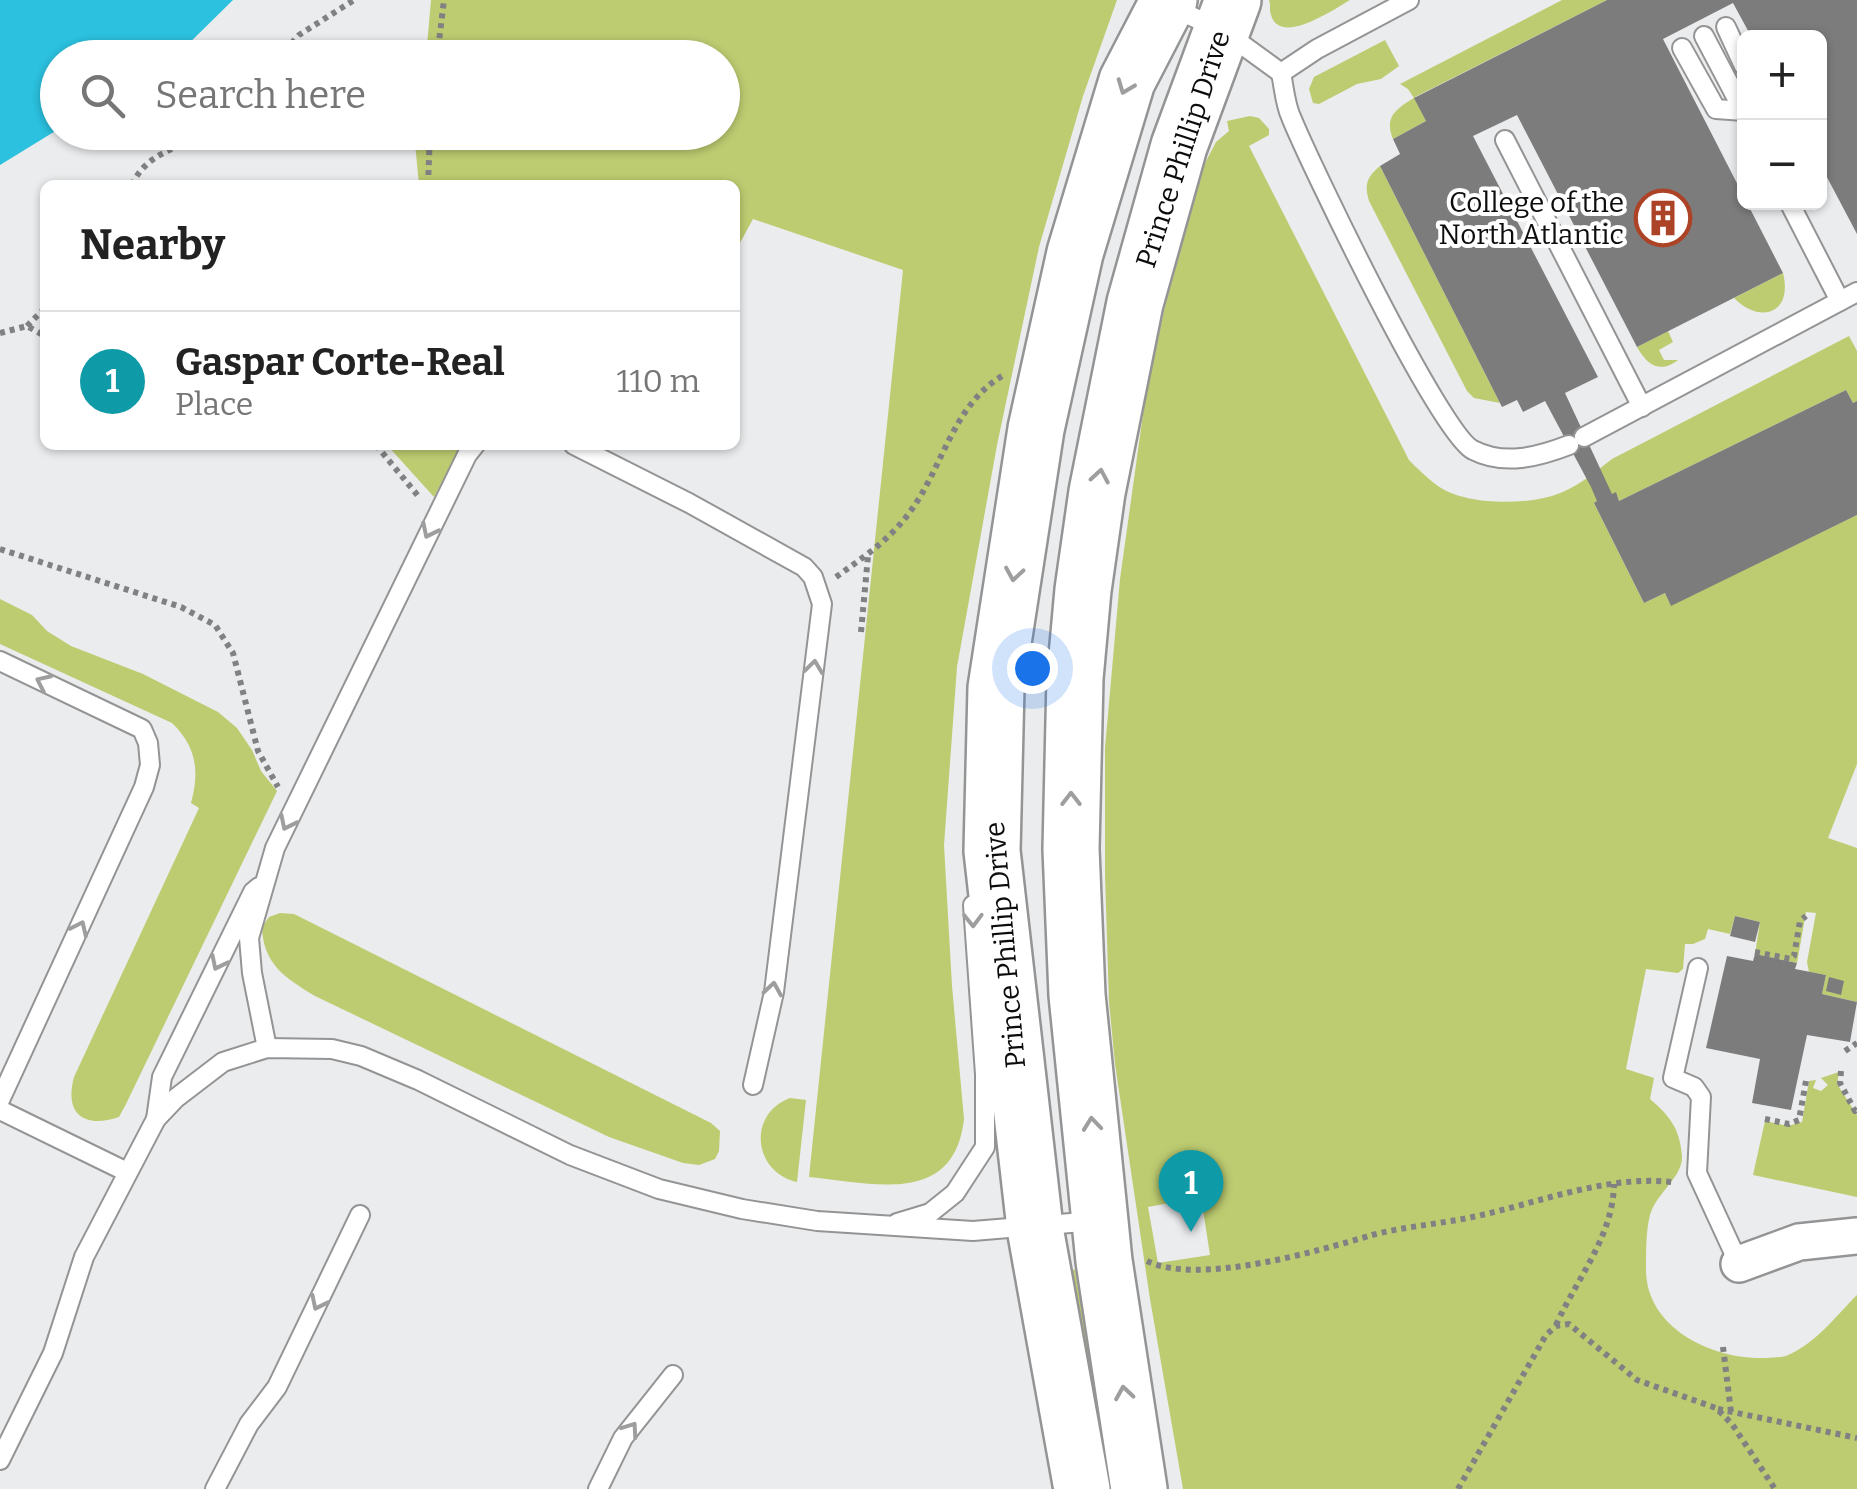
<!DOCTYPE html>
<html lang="en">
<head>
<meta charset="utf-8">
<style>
  :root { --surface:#fff; --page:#f6f6f6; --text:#222; --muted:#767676; --line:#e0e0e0; --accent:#0f766e }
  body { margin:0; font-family:Bitter,serif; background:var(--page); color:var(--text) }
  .controls { position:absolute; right:30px; top:30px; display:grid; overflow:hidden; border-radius:15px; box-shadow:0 2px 8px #0004 }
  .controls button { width:90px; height:90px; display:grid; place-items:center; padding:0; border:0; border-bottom:2px solid var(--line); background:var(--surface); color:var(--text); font:50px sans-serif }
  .you { position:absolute; left:1032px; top:668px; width:35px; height:35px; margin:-25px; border:8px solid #fff; border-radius:50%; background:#1a73e8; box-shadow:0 0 0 15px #1a73e833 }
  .badge { display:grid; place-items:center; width:65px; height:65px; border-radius:50%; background:var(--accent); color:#fff; font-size:32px; font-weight:700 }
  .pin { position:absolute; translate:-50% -82px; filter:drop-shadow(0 2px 5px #0008) }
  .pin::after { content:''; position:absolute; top:52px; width:35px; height:30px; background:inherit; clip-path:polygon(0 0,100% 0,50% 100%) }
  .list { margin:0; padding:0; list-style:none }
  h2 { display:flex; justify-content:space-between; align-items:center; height:130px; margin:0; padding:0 40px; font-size:42px }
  h2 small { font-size:32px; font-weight:400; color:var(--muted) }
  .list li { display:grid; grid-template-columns:65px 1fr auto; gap:30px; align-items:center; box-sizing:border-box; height:140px; padding:0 40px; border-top:2px solid var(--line) }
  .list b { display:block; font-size:38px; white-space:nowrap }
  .list p { margin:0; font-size:32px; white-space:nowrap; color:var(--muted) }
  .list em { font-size:32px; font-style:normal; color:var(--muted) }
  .icon { flex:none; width:55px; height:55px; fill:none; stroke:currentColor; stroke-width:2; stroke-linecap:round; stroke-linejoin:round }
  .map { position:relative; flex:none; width:1857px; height:1489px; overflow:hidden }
  .search { position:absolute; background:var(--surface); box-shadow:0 2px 8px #0004; left:40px; top:40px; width:700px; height:110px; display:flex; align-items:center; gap:25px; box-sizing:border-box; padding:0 35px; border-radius:55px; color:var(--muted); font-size:38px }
  .panel { position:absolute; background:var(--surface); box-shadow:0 2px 8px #0004; left:40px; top:180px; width:700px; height:270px; border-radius:15px }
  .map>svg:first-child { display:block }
  .green { fill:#bdcc71; fill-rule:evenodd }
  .water { fill:#2bc1df }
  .building { fill:#7d7c7d }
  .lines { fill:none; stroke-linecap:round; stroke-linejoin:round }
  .service-casing { stroke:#949495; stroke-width:22 }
  .minor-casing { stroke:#949495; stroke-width:40 }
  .primary-casing { stroke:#949495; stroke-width:60 }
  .path { stroke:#808182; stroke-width:6; stroke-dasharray:5 5; stroke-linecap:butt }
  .service { stroke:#fff; stroke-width:18 }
  .minor { stroke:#fff; stroke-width:35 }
  .primary { stroke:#fff; stroke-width:55 }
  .oneway { stroke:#9e9e9e }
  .labels { text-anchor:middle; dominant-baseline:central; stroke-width:8; stroke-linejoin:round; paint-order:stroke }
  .street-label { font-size:28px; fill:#0c0c0c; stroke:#fff }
  .poi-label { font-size:28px; fill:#0c0c0c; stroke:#fff; text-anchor:end }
</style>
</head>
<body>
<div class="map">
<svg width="1857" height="1489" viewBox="0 0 1857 1489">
  <rect width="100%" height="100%" fill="#ebeced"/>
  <g class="green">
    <path d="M 431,0 L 1117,0 L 1083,96 L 1039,247 L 997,445 L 957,667 L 944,845 L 952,986 L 964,1119 C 954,1207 873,1183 809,1177 L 903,270 L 753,219 L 735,252 L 735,185 L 419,185 L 414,133 L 722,132 L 722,58 L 426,57 Z"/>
    <path d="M 1269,0 L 1350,0 C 1336,8 1280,47 1271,15 C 1269,10 1271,5 1269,0 Z"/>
    <path d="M 1562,0 L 1607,0 L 1415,97 L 1426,121 L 1393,139 C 1384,117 1396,109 1414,98 L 1408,89 L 1400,84 Z"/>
    <polygon points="1385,40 1399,66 1381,79 1357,84 1319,104 1313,103 1309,89 1314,77"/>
    <path d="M 1250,116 L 1259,118 L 1269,129 L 1269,135 L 1249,146 L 1409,460 C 1418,469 1428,479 1438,486 C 1465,505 1521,505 1552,496 C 1575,489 1594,473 1612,459 L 1849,336 L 1857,351 L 1857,401 L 1853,403 L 1846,390 L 1619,501 L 1616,493 L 1594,503 L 1644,603 L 1665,593 L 1671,605 L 1857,515 L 1857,764 L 1828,838 L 1857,848 L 1857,1002 L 1822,994 L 1826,975 L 1809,972 L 1807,962 L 1816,913 L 1806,912 L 1797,963 L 1755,954 L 1760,922 L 1735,916 L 1730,934 L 1708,929 L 1705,939 L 1693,944 L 1685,944 L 1683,969 L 1678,973 L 1646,969 L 1626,1069 L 1654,1078 L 1650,1099 C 1670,1116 1680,1129 1682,1156 C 1683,1177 1656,1193 1650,1215 C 1646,1230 1646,1252 1646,1268 C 1645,1329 1714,1360 1766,1358 C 1773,1357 1782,1358 1788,1355 C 1815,1344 1837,1315 1857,1295 L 1857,1489 L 1183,1489 L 1150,1299 L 1115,1064 L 1109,1002 L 1105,875 L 1105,748 L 1120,579 L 1145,400 L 1165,306 L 1204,165 L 1216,142 L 1229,131 L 1227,121 ZM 1201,1197 L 1210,1255 L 1158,1263 L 1148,1207 Z"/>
    <path d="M 1380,166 L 1500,403 L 1474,398 L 1467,391 L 1369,201 C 1364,184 1367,177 1380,166 Z"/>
    <path d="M 1783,273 C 1793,313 1761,325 1734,298 Z"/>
    <path d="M 1668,331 L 1673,342 L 1659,350 L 1664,360 L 1678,360 C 1660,374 1647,365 1637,347 Z"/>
    <polygon points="387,445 462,445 434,497"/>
    <path d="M 0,599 L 32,615 L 47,631 L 71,646 L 143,674 L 218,712 L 237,728 L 252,750 L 261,771 L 277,791 L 126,1104 L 119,1117 C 84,1129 64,1114 74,1077 L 199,808 L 191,803 C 200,771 196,746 172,723 L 0,644 Z"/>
    <path d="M 280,913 L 294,914 L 711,1123 L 720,1131 L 719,1151 L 715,1159 L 699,1165 L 683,1163 L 609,1137 L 315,996 C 285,978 263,964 262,927 L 269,917 Z"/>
    <polygon points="1839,1072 1837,1084 1857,1115 1857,1197 1753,1175 1765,1121 1788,1126 1802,1122 1809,1081 1816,1080 1813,1088 1821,1091 1828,1085 1821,1078"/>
    <path d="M 790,1098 L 806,1100 L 797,1182 C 753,1172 747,1114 790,1098 Z"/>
    <polygon points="1071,1269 1075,1270 1114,1489 1097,1489 1068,1270"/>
  </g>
  <polygon class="water" points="0,0 233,0 175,57 58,58 57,130 0,165"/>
  <g class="building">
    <polygon points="1607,0 1857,0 1857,234 1820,164 1820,38 1752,38 1733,3 1663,39 1783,273 1637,347 1517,115 1473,136 1598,377 1565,393 1612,494 1616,492 1619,501 1846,390 1853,403 1857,401 1857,515 1671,606 1665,593 1644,603 1594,503 1597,501 1591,487 1545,401 1523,412 1517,400 1502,407 1380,166 1400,154 1393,139 1426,121 1414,98"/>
    <polygon points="1735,916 1760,922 1755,942 1730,936"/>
    <polygon points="1755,954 1797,963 1795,969 1826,975 1822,994 1857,1002 1850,1042 1807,1035 1791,1110 1752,1103 1760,1059 1706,1048 1727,956 1753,961"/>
    <polygon points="1829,977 1844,981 1841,995 1826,991"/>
  </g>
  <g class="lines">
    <g class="service-casing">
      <g id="service">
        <polyline points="1173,8 1222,30 1281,73 1317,49 1409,0"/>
        <polyline points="1726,27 1744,66"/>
        <polyline points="1704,36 1744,112"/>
        <polyline points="1682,48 1716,109 1744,111"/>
        <path d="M 1281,73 C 1284,87 1285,104 1291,117 C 1311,166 1440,434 1473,450 C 1504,466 1538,457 1569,445"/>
        <polyline points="1505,140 1642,407"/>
        <polyline points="1789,202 1840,301"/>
        <polyline points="1584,437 1857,292"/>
        <polyline points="574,445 689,503 804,567 813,577 822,604 774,992 753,1085"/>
        <polyline points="0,661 142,729 148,743 150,765 144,787 0,1100"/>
        <polyline points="1698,968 1673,1078 1694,1087 1701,1097 1697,1173 1739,1264"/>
        <polyline points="267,1048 252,973 249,938 275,848 467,455 475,445"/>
        <polyline points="0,1110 127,1172"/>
        <polyline points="156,1119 162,1077 253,892 259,887"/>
        <polyline points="897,1223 930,1213 955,1193 985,1147 985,1074 973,905"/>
        <polyline points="0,1460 53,1353 84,1257 156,1119 176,1098 223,1062 267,1048 332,1049 361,1056 418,1080 570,1155 659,1189 742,1209 817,1221 973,1231 1095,1221"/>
        <polyline points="215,1489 249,1424 277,1387 360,1215"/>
        <polyline points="598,1489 623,1438 673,1375"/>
      </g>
    </g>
    <g class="minor-casing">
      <polyline id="minor" points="1739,1264 1799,1242 1857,1236"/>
    </g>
    <g class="primary-casing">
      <g id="primary">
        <polyline points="1082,1489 1035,1228 992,851 996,688 1036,429 1075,253 1127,81 1169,0"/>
        <polyline points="1139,1489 1104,1261 1077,995 1071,849 1075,678 1083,590 1097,492 1135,303 1179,146 1233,0"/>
      </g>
    </g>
    <g class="path">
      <polyline points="278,58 299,35 354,0"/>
      <polyline points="437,58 444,0"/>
      <path d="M 132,185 C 148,148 192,143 227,132"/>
      <polyline points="428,185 430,132"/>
      <polyline points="27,326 45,308"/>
      <polyline points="0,333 27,326 45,336"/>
      <polyline points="376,445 419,497"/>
      <polyline points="0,549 181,607 215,625 233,653 258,751 278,787"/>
      <path d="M 836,577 C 864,557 892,538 912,509 C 943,466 954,403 1004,375"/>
      <polyline points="861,632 868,556"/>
      <polyline points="1755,952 1791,959 1794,956 1800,921 1806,916"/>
      <polyline points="1845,1051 1857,1043"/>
      <polyline points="1841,1071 1840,1083 1855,1111 1857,1110"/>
      <polyline points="1765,1119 1789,1124 1799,1120 1806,1081"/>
      <path d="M 1147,1261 C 1199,1286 1318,1251 1372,1235 C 1406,1226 1442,1224 1477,1216 C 1541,1202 1607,1175 1672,1182"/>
      <path d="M 1556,1325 C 1577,1278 1613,1237 1614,1184"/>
      <polyline points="1723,1347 1731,1412"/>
      <polyline points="1718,1409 1857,1438"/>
      <polyline points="1458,1489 1546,1335 1556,1326 1569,1324 1637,1380 1716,1408 1732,1424 1775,1489"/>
    </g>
    <use href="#service" class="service"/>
    <use href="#minor" class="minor"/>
    <use href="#primary" class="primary"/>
  </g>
  <defs><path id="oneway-chevron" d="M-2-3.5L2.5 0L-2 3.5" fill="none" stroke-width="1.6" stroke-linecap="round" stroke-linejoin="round" transform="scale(2.5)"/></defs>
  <g class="oneway">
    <use href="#oneway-chevron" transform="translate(1125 87) rotate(111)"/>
    <use href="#oneway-chevron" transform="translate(1100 476) rotate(-80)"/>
    <use href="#oneway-chevron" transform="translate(429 531) rotate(116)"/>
    <use href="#oneway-chevron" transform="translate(1014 574) rotate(99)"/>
    <use href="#oneway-chevron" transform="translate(814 667) rotate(-83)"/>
    <use href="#oneway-chevron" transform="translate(43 682) rotate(-155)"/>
    <use href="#oneway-chevron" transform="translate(1071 799) rotate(-90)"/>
    <use href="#oneway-chevron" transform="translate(287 823) rotate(116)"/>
    <use href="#oneway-chevron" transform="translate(973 920) rotate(89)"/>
    <use href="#oneway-chevron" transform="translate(80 928) rotate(-65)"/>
    <use href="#oneway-chevron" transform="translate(218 963) rotate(116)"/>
    <use href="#oneway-chevron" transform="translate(773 989) rotate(-81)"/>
    <use href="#oneway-chevron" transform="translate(1092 1124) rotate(-96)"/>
    <use href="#oneway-chevron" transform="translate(318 1303) rotate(116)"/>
    <use href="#oneway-chevron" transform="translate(1124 1393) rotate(-99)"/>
    <use href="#oneway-chevron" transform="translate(631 1429) rotate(-55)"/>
  </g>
  <defs>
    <g id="building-ring" transform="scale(2.875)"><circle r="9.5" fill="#fff" stroke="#ac4326" stroke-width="1.5"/><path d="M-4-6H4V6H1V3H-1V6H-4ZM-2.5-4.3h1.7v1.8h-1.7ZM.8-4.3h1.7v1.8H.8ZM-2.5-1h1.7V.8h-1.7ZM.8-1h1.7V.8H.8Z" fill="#ac4326"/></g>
  </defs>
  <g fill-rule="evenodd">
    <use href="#building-ring" x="1663" y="218"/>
  </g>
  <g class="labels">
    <g class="street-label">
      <text transform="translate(1183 149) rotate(-72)">Prince Phillip Drive</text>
      <text transform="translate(1005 945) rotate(-95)">Prince Phillip Drive</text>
    </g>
    <g class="poi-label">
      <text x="1624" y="202">College of the<tspan x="1624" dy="32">North Atlantic</tspan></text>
    </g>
  </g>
</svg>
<div class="controls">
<button>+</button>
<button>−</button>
</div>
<div class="you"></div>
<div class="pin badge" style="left:1191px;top:1232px;background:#0f9aa8">1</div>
<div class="search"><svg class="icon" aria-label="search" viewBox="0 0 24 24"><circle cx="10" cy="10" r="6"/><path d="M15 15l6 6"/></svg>Search here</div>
<section class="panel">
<h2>Nearby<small></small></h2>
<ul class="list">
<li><span class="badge" style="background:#0f9aa8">1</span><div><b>Gaspar Corte-Real</b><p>Place</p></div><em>110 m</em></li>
</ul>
</section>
</div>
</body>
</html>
